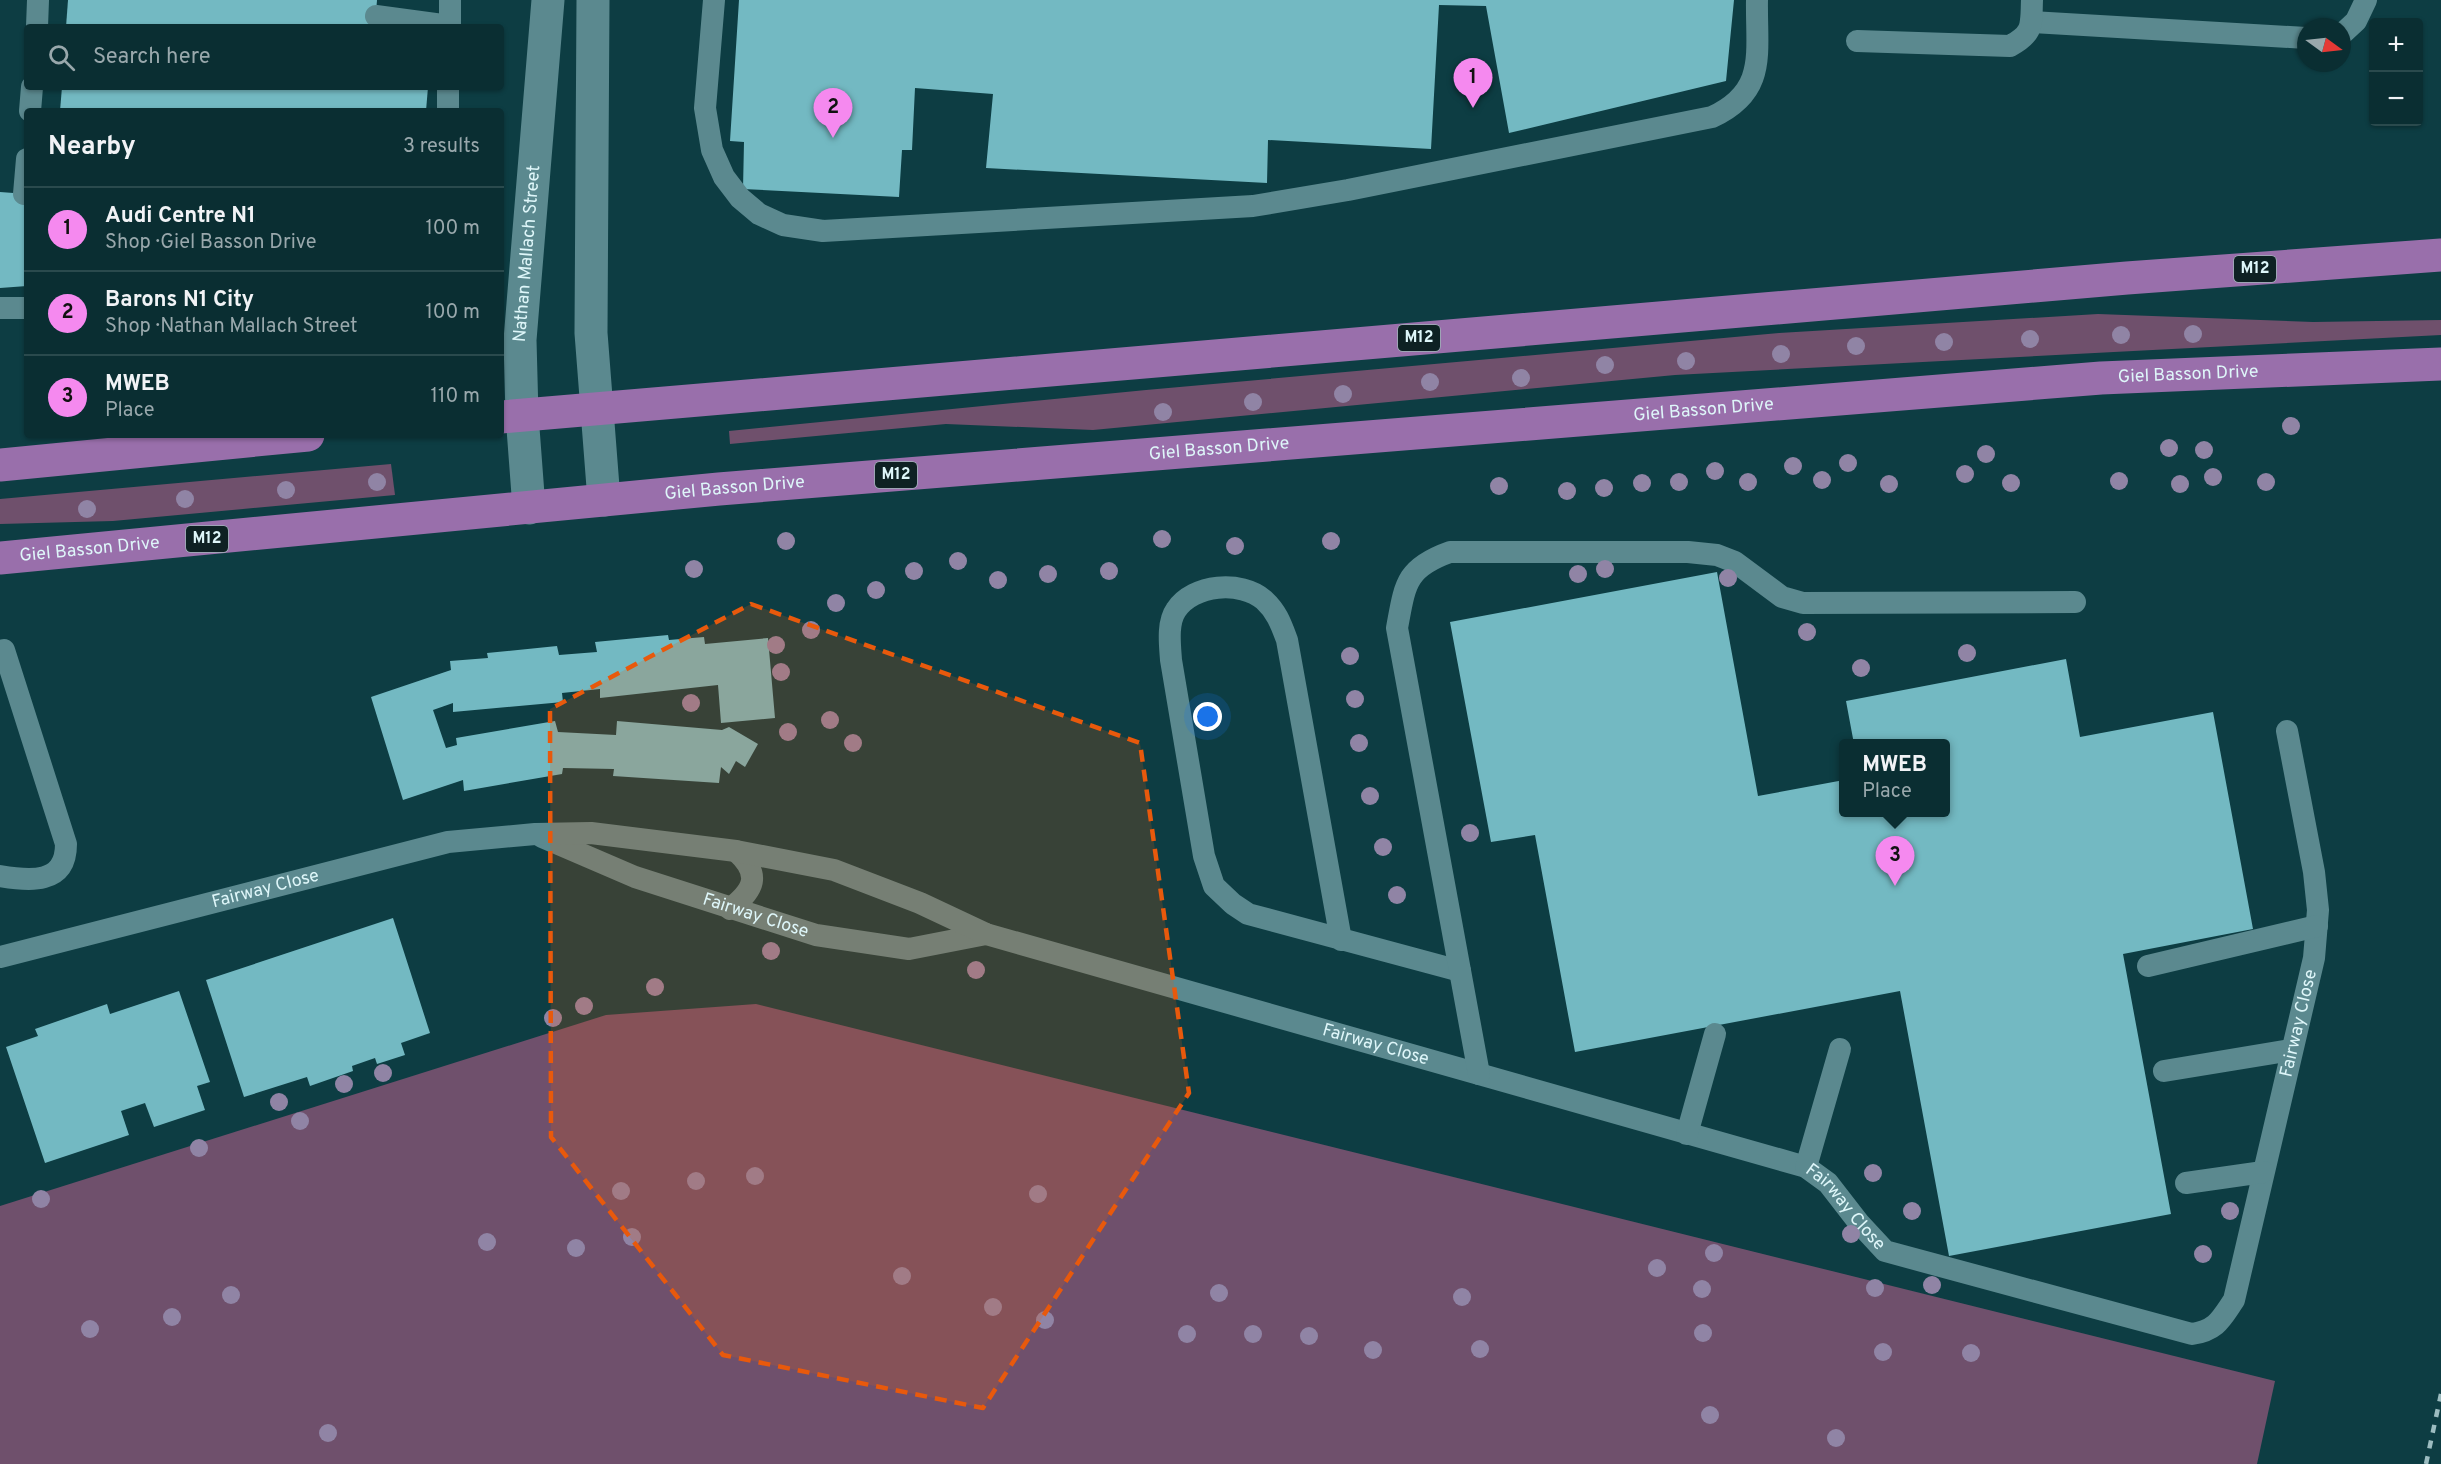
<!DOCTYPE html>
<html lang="en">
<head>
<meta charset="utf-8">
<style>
  :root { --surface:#0a2e32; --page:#13363a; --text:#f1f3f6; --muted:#99a8ac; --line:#2a4a4d; --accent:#f589ef }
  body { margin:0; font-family:Overpass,sans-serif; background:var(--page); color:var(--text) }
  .controls { position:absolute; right:18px; top:18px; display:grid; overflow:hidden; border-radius:6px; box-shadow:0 2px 4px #0004 }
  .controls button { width:54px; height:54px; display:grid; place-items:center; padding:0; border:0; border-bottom:2px solid var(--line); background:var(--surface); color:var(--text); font:30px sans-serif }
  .compass { position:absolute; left:2297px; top:18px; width:54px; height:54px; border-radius:50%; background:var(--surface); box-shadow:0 2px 4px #0004; rotate:105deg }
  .you { position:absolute; left:1208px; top:717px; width:21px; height:21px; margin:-15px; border:4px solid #fff; border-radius:50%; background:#1a73e8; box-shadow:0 0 0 9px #1a73e833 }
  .badge { display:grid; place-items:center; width:39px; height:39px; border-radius:50%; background:var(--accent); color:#111; font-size:20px; font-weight:700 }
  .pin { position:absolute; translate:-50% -50px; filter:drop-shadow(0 2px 3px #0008) }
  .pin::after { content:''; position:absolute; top:32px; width:21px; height:18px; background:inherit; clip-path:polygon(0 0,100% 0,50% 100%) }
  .popup { position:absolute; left:1839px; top:739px; width:111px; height:78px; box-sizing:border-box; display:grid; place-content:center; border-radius:6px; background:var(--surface); filter:drop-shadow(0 2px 4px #0005); font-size:20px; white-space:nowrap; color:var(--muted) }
  .popup b { font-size:22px; color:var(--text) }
  .popup::after { content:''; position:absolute; left:50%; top:100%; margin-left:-12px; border:12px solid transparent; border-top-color:var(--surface) }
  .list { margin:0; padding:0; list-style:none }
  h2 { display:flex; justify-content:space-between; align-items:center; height:78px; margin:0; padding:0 24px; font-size:26px }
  h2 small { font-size:20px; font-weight:400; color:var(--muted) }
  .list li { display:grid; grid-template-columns:39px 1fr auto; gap:18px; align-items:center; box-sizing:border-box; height:84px; padding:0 24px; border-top:2px solid var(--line) }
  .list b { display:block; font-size:22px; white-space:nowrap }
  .list p { margin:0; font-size:20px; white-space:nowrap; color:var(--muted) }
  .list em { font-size:20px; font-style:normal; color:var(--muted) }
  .icon { flex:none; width:33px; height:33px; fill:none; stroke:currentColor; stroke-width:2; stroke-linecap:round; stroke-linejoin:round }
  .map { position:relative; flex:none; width:2441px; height:1464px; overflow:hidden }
  .search { position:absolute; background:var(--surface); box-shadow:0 2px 4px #0004; left:24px; top:24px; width:480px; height:66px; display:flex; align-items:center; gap:15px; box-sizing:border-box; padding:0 21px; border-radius:6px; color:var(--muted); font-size:22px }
  .panel { position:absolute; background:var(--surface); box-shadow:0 2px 4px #0004; left:24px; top:108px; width:480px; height:330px; border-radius:6px }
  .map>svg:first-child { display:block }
  .green { fill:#6f506c }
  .building { fill:#73b9c2 }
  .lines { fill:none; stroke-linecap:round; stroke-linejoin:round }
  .lane { stroke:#5b898f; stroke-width:22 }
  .street { stroke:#5b898f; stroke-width:33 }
  .primary { stroke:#996fab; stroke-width:33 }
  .rail { stroke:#9cbcc0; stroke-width:4.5; stroke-dasharray:8 8; stroke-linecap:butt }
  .tree { fill:#9084a5 }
  .marked { fill:#e8590c; fill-opacity:0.2; stroke:#e8590c; stroke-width:4.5; stroke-dasharray:12 8; stroke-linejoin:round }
  .labels { text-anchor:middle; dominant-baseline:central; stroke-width:6; stroke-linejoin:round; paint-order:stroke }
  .shield { fill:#0e2123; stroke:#a0b6b9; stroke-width:1.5 }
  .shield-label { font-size:16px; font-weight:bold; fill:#def6f9 }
  .street-label { font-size:18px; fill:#def6f9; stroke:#0e2123 }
</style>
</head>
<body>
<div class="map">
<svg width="2441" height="1464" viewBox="0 0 2441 1464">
  <rect width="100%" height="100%" fill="#0d3d43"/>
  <g class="green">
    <polygon points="2098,314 2313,322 2441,320 2441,335 1675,375 1093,430 946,424 730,444 729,431 1146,390 1779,333"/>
    <polygon points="391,464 395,495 113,521 0,524 0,499"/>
    <polygon points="756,1004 2275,1381 2257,1464 0,1464 0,1206 606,1015"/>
  </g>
  <g class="building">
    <polygon points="68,0 377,0 375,27 66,27"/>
    <polygon points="739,0 1734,0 1726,81 1509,133 1486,6 1439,5 1431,149 1268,140 1267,183 986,168 993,94 915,88 912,150 902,150 899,197 743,189 744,142 730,141"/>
    <polygon points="62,87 428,87 426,111 60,111"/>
    <polygon points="0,192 27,194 27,286 0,288"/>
    <polygon points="1717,572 1758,796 1844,780 1844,812 1946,812 1946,744 1854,744 1846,701 2066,659 2080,737 2213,712 2253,929 2123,954 2171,1214 1949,1256 1900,991 1575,1052 1535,835 1491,842 1450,622"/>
    <polygon points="668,635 669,640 704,637 705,644 768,638 775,718 721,723 718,685 600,698 600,689 562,693 563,702 453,712 453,703 433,710 446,748 457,745 456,738 555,721 558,732 616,735 617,721 722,730 729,727 758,744 745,767 736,761 729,774 721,767 719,783 613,776 614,769 563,768 562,774 464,791 463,780 403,800 371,697 451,670 450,661 488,658 487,653 557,646 559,655 597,652 595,642"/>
    <polygon points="393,918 430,1033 401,1043 405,1055 377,1064 375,1058 352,1066 353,1071 310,1086 307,1077 244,1097 206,980"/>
    <polygon points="179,991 210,1082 197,1086 205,1110 154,1127 145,1103 121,1111 129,1135 45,1163 6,1047 38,1036 35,1029 107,1004 110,1014"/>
  </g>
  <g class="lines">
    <g class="lane">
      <path d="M 714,0 L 705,108 L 712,150 L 724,177 L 740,198 L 759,214 L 783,225 L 823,231 L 1253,206 L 1348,190 L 1712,117 C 1768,91 1756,53 1757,0"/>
      <polyline points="376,16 450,26"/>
      <polyline points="2031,22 2306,38"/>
      <polyline points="37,27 38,0"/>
      <polyline points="450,27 450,0"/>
      <polyline points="2342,34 2356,21 2366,0"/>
      <path d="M 1857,41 L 2010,46 C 2034,33 2031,25 2032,0"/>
      <polyline points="30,111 32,87"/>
      <polyline points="448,111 448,87"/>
      <polyline points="24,194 27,159"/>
      <polyline points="0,308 27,308"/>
      <path id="s1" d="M 542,837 L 635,877 L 816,935 L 909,949 L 986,934"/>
      <path d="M 0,876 C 29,881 66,885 66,844 L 4,650"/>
      <path d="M 730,909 C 754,890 762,875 736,851"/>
      <path d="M 1341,940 L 1287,640 C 1281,624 1277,612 1264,600 C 1241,580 1193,584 1176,610 C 1167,623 1170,645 1171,660 L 1204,856 L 1214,886 L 1233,904 L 1248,914 L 1460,971"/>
      <path id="s2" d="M 0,957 L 448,842 L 535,834 L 591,833 L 736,851 L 834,870 L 920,903 L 986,934 L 1806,1167 L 1828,1183 L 1859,1223 L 1885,1251 L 2192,1334 C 2217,1330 2221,1319 2234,1300 L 2314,958 L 2318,910 L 2314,872 L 2287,731"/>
      <polyline points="2148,966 2317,926"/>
      <polyline points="2164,1071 2291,1050"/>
      <path d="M 1479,1074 L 1397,628 C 1405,585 1405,568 1450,552 L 1688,552 L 1717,555 L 1735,562 L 1782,597 L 1803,603 L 2075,602"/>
      <polyline points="1687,1134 1715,1034"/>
      <polyline points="1806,1167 1840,1049"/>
      <polyline points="2186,1183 2263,1172"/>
    </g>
    <g class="street">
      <polyline points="593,0 591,333 604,500"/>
      <path id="s3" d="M 529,508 L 522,415 L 520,340 L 548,0"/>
    </g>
    <g class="primary">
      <polyline points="501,417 2127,278 2441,255"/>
      <polyline points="0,465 308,435"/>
      <path id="s4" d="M 0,558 L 719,489 L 2101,378 L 2441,364"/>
    </g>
    <polyline class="rail" points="2426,1464 2441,1394"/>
  </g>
  <g class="tree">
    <circle cx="2193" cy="334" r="9"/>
    <circle cx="2121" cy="335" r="9"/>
    <circle cx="2030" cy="339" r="9"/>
    <circle cx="1944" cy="342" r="9"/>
    <circle cx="1856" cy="346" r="9"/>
    <circle cx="1781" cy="354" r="9"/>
    <circle cx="1686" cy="361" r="9"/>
    <circle cx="1605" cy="365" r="9"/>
    <circle cx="1521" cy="378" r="9"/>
    <circle cx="1430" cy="382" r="9"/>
    <circle cx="1343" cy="394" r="9"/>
    <circle cx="1253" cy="402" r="9"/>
    <circle cx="1163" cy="412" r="9"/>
    <circle cx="2291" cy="426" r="9"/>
    <circle cx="2169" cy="448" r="9"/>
    <circle cx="2204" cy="450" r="9"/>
    <circle cx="1986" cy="454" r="9"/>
    <circle cx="1848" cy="463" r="9"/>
    <circle cx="1793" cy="466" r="9"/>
    <circle cx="1715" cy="471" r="9"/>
    <circle cx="1965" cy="474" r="9"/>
    <circle cx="2213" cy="477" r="9"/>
    <circle cx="1822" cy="480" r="9"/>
    <circle cx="2119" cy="481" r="9"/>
    <circle cx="377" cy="482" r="9"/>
    <circle cx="1679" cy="482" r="9"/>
    <circle cx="1748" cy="482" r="9"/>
    <circle cx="2266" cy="482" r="9"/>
    <circle cx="1642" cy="483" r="9"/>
    <circle cx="2011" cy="483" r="9"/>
    <circle cx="1889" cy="484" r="9"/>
    <circle cx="2180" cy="484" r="9"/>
    <circle cx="1499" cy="486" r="9"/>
    <circle cx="1604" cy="488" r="9"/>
    <circle cx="286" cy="490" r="9"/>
    <circle cx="1567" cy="491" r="9"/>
    <circle cx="185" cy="499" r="9"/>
    <circle cx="87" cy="509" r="9"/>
    <circle cx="1162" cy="539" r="9"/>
    <circle cx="786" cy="541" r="9"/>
    <circle cx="1331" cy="541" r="9"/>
    <circle cx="1235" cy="546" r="9"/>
    <circle cx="958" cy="561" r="9"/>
    <circle cx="694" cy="569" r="9"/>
    <circle cx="1605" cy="569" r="9"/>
    <circle cx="914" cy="571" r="9"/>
    <circle cx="1109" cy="571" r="9"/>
    <circle cx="1048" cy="574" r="9"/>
    <circle cx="1578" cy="574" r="9"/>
    <circle cx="1728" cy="578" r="9"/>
    <circle cx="998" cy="580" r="9"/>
    <circle cx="876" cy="590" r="9"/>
    <circle cx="836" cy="603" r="9"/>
    <circle cx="811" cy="630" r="9"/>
    <circle cx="1807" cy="632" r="9"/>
    <circle cx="776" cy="645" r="9"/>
    <circle cx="1967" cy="653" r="9"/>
    <circle cx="1350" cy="656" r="9"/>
    <circle cx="1861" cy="668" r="9"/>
    <circle cx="781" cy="672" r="9"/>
    <circle cx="1355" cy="699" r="9"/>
    <circle cx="691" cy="703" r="9"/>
    <circle cx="830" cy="720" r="9"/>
    <circle cx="788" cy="732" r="9"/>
    <circle cx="853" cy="743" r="9"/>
    <circle cx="1359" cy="743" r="9"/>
    <circle cx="1370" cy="796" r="9"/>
    <circle cx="1470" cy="833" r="9"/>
    <circle cx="1383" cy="847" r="9"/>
    <circle cx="1397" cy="895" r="9"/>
    <circle cx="771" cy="951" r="9"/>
    <circle cx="976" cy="970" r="9"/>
    <circle cx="655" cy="987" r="9"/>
    <circle cx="584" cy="1006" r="9"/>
    <circle cx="553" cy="1018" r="9"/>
    <circle cx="383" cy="1073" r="9"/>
    <circle cx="344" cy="1084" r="9"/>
    <circle cx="279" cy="1102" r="9"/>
    <circle cx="300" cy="1121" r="9"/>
    <circle cx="199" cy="1148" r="9"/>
    <circle cx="1873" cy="1173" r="9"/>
    <circle cx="755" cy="1176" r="9"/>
    <circle cx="696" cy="1181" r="9"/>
    <circle cx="621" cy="1191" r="9"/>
    <circle cx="1038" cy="1194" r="9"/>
    <circle cx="41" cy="1199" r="9"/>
    <circle cx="1912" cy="1211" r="9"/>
    <circle cx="2230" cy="1211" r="9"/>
    <circle cx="1851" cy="1234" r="9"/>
    <circle cx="632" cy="1237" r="9"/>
    <circle cx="487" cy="1242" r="9"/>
    <circle cx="576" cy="1248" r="9"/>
    <circle cx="1714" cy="1253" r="9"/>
    <circle cx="2203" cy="1254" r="9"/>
    <circle cx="1657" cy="1268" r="9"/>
    <circle cx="902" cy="1276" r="9"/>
    <circle cx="1932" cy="1285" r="9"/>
    <circle cx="1875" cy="1288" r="9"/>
    <circle cx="1702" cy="1289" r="9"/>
    <circle cx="1219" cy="1293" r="9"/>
    <circle cx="231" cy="1295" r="9"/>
    <circle cx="1462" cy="1297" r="9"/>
    <circle cx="993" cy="1307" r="9"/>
    <circle cx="172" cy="1317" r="9"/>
    <circle cx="1045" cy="1320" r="9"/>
    <circle cx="90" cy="1329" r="9"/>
    <circle cx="1703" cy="1333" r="9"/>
    <circle cx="1187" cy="1334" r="9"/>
    <circle cx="1253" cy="1334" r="9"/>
    <circle cx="1309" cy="1336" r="9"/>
    <circle cx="1480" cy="1349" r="9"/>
    <circle cx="1373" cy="1350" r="9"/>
    <circle cx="1883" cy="1352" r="9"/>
    <circle cx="1971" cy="1353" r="9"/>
    <circle cx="1710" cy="1415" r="9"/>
    <circle cx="328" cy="1433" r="9"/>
    <circle cx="1836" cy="1438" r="9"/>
  </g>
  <path class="marked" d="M 751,604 L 1140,743 L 1189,1093 L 983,1408 L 723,1355 L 551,1137 L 550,709 Z"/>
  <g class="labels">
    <g class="shield">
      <rect x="2234" y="256" width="42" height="26" rx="4.5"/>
      <rect x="1398" y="325" width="42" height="26" rx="4.5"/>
      <rect x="875" y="462" width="42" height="26" rx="4.5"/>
      <rect x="186" y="526" width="42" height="26" rx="4.5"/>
    </g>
    <g class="shield-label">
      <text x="2255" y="269">M12</text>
      <text x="1419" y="338">M12</text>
      <text x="896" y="475">M12</text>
      <text x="207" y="539">M12</text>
    </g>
    <g class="street-label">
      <text stroke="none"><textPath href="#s3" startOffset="255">Nathan Mallach Street</textPath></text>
      <text stroke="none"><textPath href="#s4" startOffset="2196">Giel Basson Drive</textPath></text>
      <text stroke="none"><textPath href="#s4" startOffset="1710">Giel Basson Drive</textPath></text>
      <text stroke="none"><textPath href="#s4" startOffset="1224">Giel Basson Drive</textPath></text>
      <text stroke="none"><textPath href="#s4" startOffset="738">Giel Basson Drive</textPath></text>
      <text stroke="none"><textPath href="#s4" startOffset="90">Giel Basson Drive</textPath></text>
      <text stroke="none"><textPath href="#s2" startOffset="274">Fairway Close</textPath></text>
      <text stroke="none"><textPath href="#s1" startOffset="228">Fairway Close</textPath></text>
      <text stroke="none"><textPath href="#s2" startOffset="2644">Fairway Close</textPath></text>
      <text stroke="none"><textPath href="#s2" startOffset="1422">Fairway Close</textPath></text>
      <text stroke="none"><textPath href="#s2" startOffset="1926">Fairway Close</textPath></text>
    </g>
  </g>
</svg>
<div class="controls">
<button>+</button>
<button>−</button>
</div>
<svg class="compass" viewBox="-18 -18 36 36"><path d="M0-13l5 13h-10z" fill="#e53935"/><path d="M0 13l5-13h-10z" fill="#99a8ac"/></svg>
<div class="you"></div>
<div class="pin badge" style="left:1473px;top:108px">1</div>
<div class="pin badge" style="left:833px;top:138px">2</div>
<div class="pin badge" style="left:1895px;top:886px">3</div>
<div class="popup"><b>MWEB</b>Place</div>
<div class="search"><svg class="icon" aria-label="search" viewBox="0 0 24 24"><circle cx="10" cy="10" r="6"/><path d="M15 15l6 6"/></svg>Search here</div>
<section class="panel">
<h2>Nearby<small>3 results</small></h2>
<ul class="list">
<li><span class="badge">1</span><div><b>Audi Centre N1</b><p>Shop · Giel Basson Drive</p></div><em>100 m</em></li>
<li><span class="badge">2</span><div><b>Barons N1 City</b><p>Shop · Nathan Mallach Street</p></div><em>100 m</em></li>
<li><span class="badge">3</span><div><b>MWEB</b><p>Place</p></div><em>110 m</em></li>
</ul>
</section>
</div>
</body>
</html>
